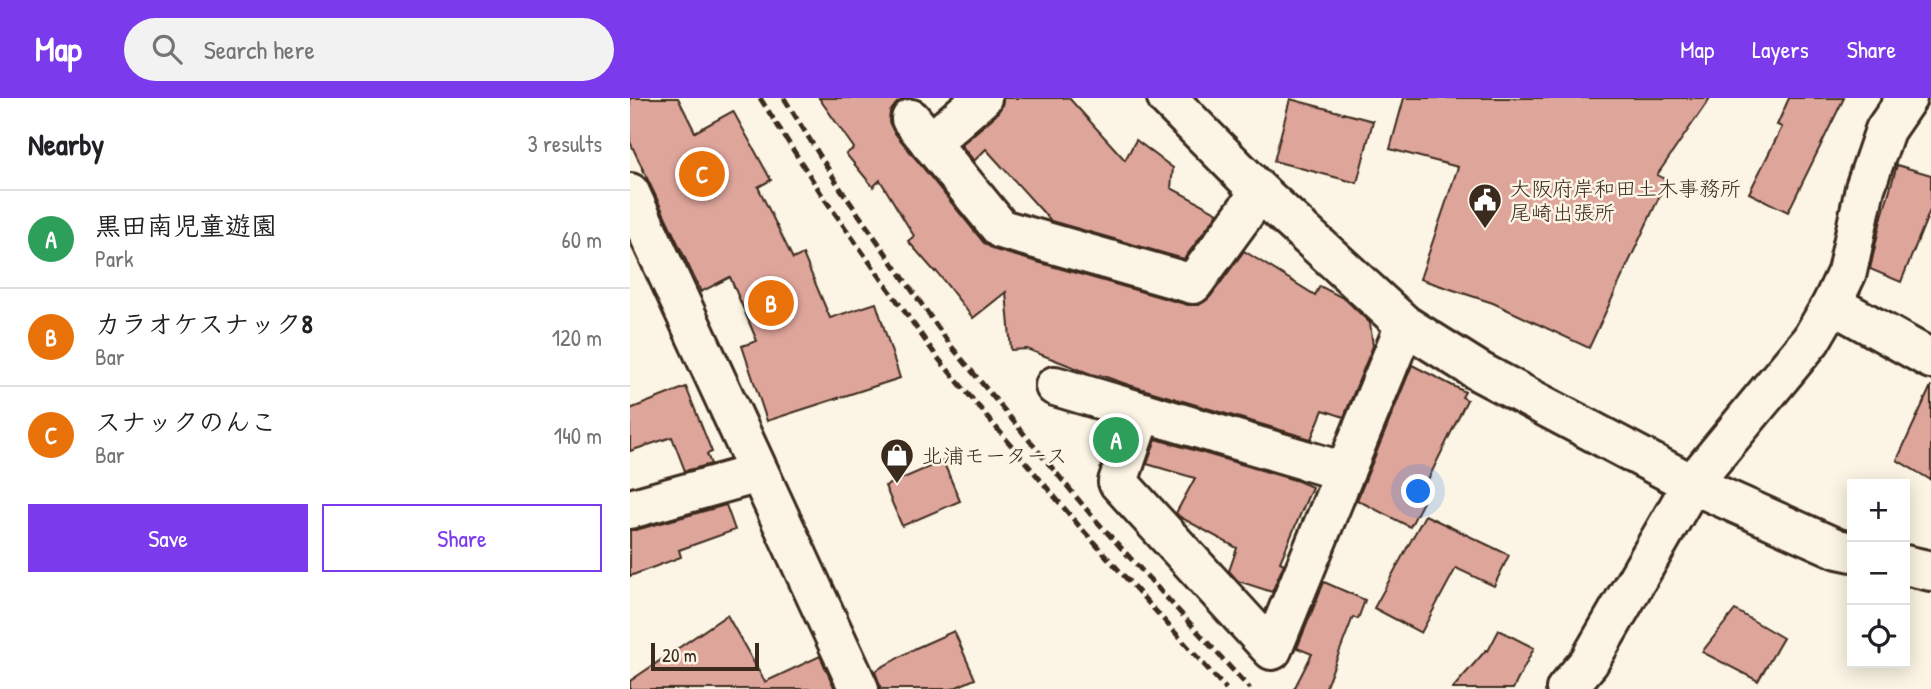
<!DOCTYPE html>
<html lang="en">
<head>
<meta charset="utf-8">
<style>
  :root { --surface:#fff; --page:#f2f2f2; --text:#202124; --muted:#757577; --line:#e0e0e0; --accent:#7c3aed }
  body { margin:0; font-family:"Patrick Hand","Klee One",sans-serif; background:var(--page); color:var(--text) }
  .controls { position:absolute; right:21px; bottom:21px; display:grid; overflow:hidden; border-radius:0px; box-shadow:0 4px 18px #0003 }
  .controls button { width:63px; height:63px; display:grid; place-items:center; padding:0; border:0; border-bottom:2px solid var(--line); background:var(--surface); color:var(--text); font:35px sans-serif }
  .scale { position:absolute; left:21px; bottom:18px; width:108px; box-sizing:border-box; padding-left:7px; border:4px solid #3b2a1e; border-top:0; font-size:19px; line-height:24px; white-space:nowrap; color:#3b2a1e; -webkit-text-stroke:5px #fcf5e5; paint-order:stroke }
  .you { position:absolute; left:789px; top:394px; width:24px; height:24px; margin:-18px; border:5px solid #fff; border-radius:50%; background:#1a73e8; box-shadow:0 0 0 10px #1a73e833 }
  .badge { display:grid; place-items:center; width:46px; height:46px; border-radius:50%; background:var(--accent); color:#fff; font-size:23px; font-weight:700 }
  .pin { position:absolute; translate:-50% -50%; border:4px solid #fff; box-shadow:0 2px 7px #0006 }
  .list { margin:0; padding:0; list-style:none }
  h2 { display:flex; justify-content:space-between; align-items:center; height:91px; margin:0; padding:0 28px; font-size:30px }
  h2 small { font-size:23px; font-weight:400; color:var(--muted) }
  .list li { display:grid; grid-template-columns:46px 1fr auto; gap:21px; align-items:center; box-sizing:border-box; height:98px; padding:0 28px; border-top:2px solid var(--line) }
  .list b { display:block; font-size:26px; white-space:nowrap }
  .list p { margin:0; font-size:23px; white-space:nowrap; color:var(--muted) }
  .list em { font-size:23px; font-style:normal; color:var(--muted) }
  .actions { display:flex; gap:14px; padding:21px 28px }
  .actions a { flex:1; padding:16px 0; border:2px solid var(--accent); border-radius:0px; text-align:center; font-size:24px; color:var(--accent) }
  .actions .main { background:var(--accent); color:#fff }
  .icon { flex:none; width:38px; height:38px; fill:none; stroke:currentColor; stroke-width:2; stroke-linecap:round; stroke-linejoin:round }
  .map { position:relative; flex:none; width:1301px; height:591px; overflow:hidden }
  header { display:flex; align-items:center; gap:42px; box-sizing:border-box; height:98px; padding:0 35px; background:var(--accent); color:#fff }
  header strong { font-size:33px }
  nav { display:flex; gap:38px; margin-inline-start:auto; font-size:24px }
  .search { width:490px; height:63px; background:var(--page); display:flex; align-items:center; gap:18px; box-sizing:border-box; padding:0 24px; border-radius:38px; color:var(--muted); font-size:26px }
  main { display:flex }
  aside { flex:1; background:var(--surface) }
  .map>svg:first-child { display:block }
  .building { fill:#dea59b; stroke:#3b2a1e; stroke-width:2 }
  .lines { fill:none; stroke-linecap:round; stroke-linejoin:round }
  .street-casing { stroke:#3b2a1e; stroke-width:44 }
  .secondary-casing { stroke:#3b2a1e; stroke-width:44 }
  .street { stroke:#fcf5e5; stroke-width:38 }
  .secondary { stroke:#fcf5e5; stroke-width:38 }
  .rail { stroke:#3b2a1e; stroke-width:5; stroke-dasharray:10 5; stroke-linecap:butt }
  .labels { text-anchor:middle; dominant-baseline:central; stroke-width:5; stroke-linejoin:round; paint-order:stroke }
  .poi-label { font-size:21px; fill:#3b2a1e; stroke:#fcf5e5; text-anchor:start }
</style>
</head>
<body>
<header>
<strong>Map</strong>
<div class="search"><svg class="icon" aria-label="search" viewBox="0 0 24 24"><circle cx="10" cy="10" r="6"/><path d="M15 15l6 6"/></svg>Search here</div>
<nav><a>Map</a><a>Layers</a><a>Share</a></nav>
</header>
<main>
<aside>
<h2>Nearby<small>3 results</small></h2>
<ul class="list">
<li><span class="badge" style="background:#2e9e5b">A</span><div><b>黒田南児童遊園</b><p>Park</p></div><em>60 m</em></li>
<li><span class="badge" style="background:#e8710a">B</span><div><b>カラオケスナック8</b><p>Bar</p></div><em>120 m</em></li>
<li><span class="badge" style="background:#e8710a">C</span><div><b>スナックのんこ</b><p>Bar</p></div><em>140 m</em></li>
</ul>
<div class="actions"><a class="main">Save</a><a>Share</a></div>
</aside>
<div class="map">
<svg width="1301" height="591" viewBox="0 0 1301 591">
  <rect width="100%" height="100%" fill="#fcf5e5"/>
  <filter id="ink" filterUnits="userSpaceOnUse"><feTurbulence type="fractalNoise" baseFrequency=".0143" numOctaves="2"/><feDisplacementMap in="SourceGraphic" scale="14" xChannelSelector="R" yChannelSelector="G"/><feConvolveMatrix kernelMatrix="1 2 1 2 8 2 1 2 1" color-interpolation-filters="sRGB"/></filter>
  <g filter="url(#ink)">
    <g class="building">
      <polygon points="0,0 48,0 65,34 103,13 141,82 128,89 163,161 173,156 200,220 246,205 270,280 137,323 112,248 127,243 100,179 71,194 0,44"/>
      <polygon points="189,0 276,0 267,5 260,14 259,24 264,34 354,145 365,152 558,207 569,207 580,199 614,153 685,197 690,188 715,201 740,225 743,248 714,319 693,312 681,341 499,287 470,277 469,278 461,276 397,251 381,252 376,194 343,220 306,173 305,174 278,143 284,138 250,82 243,89 216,56 224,50"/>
      <polygon points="373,0 439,0 495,62 506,42 543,70 541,90 588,115 554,161 421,123 356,51 344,63 331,47 366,17 372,8"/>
      <polygon points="774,0 1080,0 1027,77 1037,82 959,250 863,205 790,181 828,69 760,51"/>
      <polygon points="1159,0 1214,0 1158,114 1119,95 1152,29 1147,27"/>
      <polygon points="660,1 743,23 727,85 644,63"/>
      <polygon points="1267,67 1301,77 1301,110 1271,184 1240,171 1251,122"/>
      <polygon points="782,267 835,294 832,299 837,302 788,402 793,404 780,429 727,402"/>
      <polygon points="1301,288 1301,382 1267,362"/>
      <polygon points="56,289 82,354 77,356 81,366 55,373 42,339 0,353 0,311"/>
      <polygon points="526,341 668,383 682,389 650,464 654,466 642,494 608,483 599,473 607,450 550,419 546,415 565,380 517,366"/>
      <polygon points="313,363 330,403 272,428 255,388"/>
      <polygon points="96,407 105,432 49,452 51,459 0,478 0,432 6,432"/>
      <polygon points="795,417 879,457 864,488 826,470 791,535 744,510"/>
      <polygon points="694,484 735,502 728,521 723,519 695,591 664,591 682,556 667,550"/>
      <polygon points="1105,512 1153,540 1128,583 1072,554"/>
      <polygon points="97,517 135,584 190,558 205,591 0,591 0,583"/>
      <polygon points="869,532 904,550 883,591 822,591 856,552 858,553"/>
      <polygon points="324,533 345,581 322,591 251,591 245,573 286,550"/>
    </g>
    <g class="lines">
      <g class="street-casing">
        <g id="street">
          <polyline points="281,21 371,131 563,186 630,94"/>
          <polyline points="300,45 352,0"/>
          <polyline points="1202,206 1301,261"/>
          <polyline points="425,288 715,374"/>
          <polyline points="512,314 488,384 642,552 775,227"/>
          <polyline points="0,411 129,375"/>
          <polyline points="936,591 959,564 1062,386 1181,242 1202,206 1217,174 1235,90 1255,32 1277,0"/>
        </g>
      </g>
      <g class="secondary-casing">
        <g id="secondary">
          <polyline points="537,0 630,94 775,227 850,274 1062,386 1208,451 1222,454"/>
          <polyline points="0,95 229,591"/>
          <polyline points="1275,467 1301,473"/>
        </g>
      </g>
      <use href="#street" class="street"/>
      <use href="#secondary" class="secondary"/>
      <g class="rail">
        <polyline points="130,0 194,100 307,259 450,429 596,591"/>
        <polyline points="154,0 210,90 321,248 462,418 620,591"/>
      </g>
    </g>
  </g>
  <defs>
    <g id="civic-pin" transform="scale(1.75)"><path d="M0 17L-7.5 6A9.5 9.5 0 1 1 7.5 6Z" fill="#3b2a1e" stroke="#fcf5e5"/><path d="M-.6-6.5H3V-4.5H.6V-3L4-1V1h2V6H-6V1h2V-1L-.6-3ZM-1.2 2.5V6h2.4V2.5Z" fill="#fff"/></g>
    <g id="shop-pin" transform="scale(1.75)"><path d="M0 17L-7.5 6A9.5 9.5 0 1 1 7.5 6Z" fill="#3b2a1e" stroke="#fcf5e5"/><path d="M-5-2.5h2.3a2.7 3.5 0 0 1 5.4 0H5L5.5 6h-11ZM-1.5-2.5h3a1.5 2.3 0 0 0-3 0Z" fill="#fff"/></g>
  </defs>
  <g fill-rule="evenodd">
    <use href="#civic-pin" x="855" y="102"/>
    <use href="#shop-pin" x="267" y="357"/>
  </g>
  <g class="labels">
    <g class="poi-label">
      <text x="880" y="90">大阪府岸和田土木事務所<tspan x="880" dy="24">尾崎出張所</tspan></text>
      <text x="292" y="357">北浦モータース</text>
    </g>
  </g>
</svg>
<div class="controls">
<button>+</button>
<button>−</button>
<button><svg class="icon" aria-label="locate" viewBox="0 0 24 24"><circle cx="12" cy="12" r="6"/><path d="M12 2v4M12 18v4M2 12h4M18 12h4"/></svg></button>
</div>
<div class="scale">20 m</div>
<div class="you"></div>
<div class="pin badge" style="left:486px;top:342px;background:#2e9e5b">A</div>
<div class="pin badge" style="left:141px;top:205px;background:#e8710a">B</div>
<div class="pin badge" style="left:72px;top:76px;background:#e8710a">C</div>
</div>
</main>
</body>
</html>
